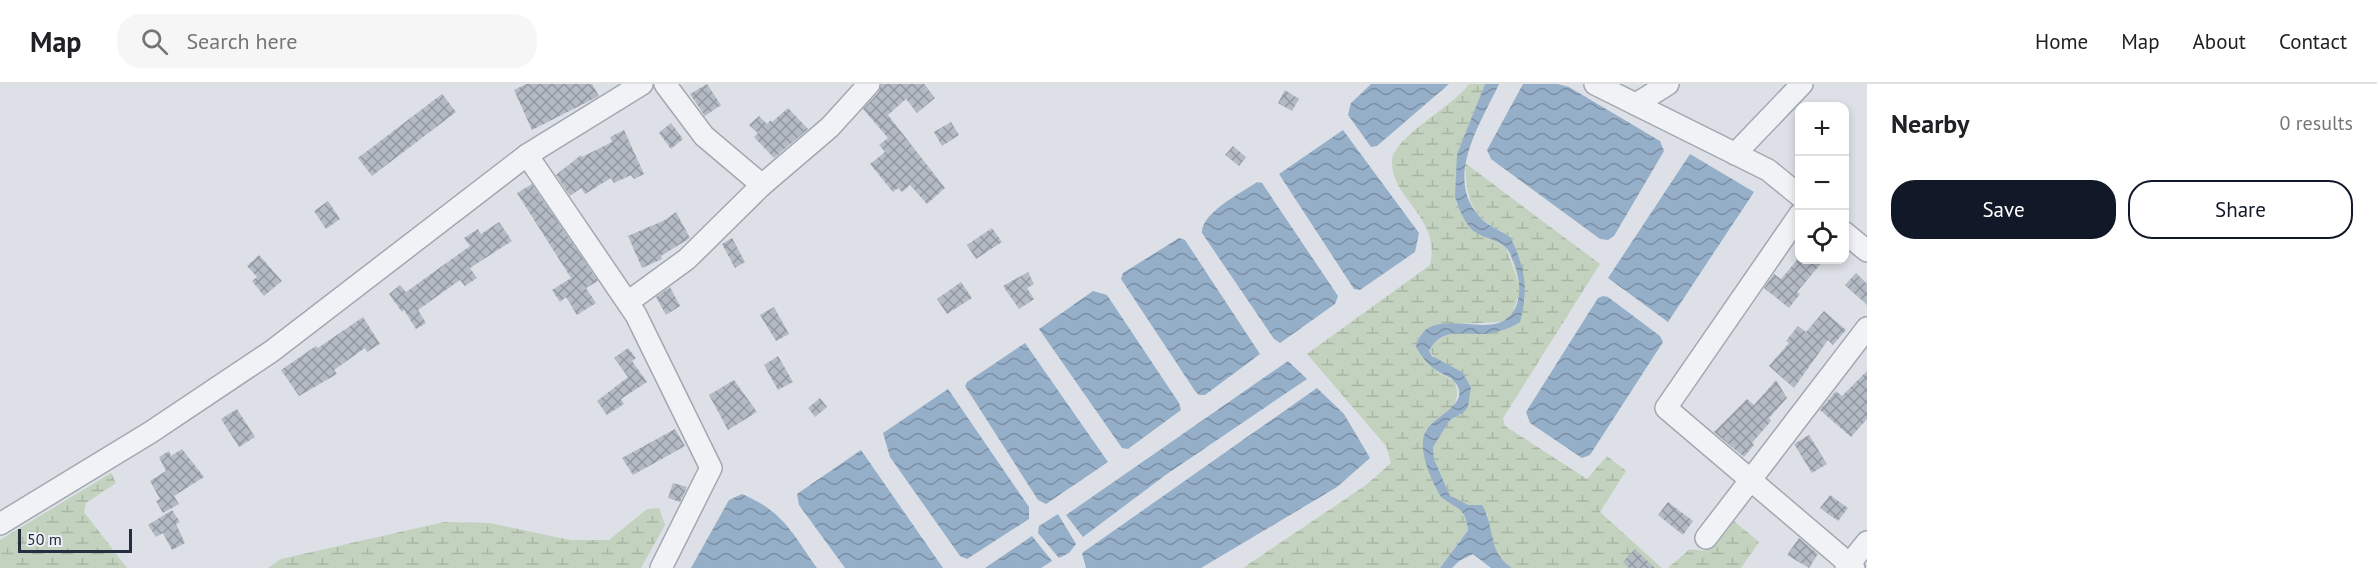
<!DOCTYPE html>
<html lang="en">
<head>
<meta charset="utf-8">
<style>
  :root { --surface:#fff; --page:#f6f6f6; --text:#202124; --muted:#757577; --line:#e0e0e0; --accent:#111827 }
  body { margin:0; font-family:"PT Sans",sans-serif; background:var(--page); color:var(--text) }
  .controls { position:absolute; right:18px; top:18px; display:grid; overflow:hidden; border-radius:12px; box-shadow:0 3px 9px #0003 }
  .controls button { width:54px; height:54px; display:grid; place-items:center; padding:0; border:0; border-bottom:2px solid var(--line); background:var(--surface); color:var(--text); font:30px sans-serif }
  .scale { position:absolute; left:18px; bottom:15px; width:114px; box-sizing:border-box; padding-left:6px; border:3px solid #262f3f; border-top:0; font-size:16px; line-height:21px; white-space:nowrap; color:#262f3f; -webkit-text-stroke:4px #ecf0f5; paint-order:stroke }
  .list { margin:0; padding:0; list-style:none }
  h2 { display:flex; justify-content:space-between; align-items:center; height:78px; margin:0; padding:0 24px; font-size:26px }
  h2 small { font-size:20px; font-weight:400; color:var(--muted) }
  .actions { display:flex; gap:12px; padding:18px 24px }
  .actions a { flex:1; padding:14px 0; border:2px solid var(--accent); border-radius:24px; text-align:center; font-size:21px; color:var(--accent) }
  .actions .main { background:var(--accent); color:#fff }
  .icon { flex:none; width:33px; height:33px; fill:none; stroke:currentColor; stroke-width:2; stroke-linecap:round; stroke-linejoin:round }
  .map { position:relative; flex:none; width:1867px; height:484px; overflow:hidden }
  header { display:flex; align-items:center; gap:36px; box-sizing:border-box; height:84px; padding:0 30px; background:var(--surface); border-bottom:2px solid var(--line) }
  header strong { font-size:28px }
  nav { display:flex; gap:33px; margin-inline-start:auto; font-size:21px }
  .search { width:420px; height:54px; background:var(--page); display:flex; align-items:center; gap:15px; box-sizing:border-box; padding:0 21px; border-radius:24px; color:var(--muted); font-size:22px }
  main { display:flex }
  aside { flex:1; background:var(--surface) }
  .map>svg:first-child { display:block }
  .wetland { fill:url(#wetland-marsh) }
  .water { fill:url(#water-waves) }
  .building { fill:url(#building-cross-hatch) }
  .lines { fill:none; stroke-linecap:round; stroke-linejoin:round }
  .minor-casing { stroke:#a2a8b1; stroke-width:24 }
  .minor { stroke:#f0f2f6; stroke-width:21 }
</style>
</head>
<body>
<header>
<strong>Map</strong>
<div class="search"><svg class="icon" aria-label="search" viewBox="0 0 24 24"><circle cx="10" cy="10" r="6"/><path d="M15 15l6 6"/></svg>Search here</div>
<nav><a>Home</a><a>Map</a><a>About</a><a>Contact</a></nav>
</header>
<main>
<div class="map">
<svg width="1867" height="484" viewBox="0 0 1867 484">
  <defs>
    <pattern id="wetland-marsh" width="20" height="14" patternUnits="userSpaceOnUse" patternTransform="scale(1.5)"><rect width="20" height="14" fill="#c3d2be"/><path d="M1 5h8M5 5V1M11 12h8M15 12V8" fill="none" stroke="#a7b5a4"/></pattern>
    <pattern id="water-waves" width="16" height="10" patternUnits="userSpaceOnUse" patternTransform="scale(1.5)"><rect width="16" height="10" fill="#96afc9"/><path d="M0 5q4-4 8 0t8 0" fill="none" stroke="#7a8fa5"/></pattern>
    <pattern id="building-cross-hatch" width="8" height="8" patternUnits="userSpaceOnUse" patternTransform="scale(1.5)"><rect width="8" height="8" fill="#b4bac4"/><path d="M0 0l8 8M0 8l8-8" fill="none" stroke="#9298a1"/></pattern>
  </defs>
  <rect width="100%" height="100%" fill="#dde1e7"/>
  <g class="wetland">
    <path d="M 1469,0 L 1485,0 L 1457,70 L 1456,119 L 1475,148 L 1494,155 L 1506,164 L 1519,200 L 1519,210 L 1512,231 L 1502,238 L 1436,241 L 1417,256 L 1437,288 L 1455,297 C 1463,325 1444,331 1425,347 L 1446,416 C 1460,423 1466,429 1468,445 L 1440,484 L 1243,484 L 1366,401 L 1391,379 L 1386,362 L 1307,270 L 1430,181 C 1442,134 1390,114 1392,77 C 1394,52 1454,22 1469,0 Z"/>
    <path d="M 1465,79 L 1600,180 L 1503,334 L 1505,342 L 1587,395 L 1607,372 L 1626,387 L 1600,428 L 1662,484 L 1512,484 C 1492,471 1491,451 1487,429 L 1450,412 L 1434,375 L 1433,363 L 1450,336 L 1463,329 L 1462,288 L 1436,275 L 1429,267 C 1444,239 1475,251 1502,247 L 1525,217 L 1503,148 C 1469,132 1467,114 1465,79 Z"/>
    <polygon points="111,389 116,399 86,419 84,428 127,484 0,484 0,456"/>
    <polygon points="659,424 665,441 641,484 268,484 281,475 444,438 490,439 570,456 609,456 647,425"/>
    <polygon points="1734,437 1759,458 1741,484 1668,484 1690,465 1704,467"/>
  </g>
  <g class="water">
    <polygon points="1371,0 1449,0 1377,62 1371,63 1348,31 1351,19"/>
    <path d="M 1485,0 L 1499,0 C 1481,39 1443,94 1480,133 C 1489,143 1501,146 1511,154 C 1525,185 1529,204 1520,238 C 1509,245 1497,249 1484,250 C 1461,251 1442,243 1429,267 L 1432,272 L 1462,288 L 1471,303 L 1468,323 L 1463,329 L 1450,336 L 1433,363 L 1434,375 L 1450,412 L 1469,421 L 1482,421 C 1496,444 1486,466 1512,484 L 1491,484 L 1473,470 L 1459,477 L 1452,484 L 1440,484 L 1468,446 C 1465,422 1457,426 1441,413 C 1432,398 1416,364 1426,347 C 1435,330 1477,318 1451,294 C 1434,287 1425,279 1416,263 C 1426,220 1480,252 1505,236 C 1527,222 1520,183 1507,165 C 1498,154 1484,155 1475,148 C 1466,142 1457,122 1455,112 L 1457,70 Z"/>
    <polygon points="1523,0 1558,0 1569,3 1660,57 1664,67 1614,152 1608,156 1600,155 1491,75 1487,66"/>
    <polygon points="1343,46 1419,149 1415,168 1360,206 1354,205 1279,90"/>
    <polygon points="1690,70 1754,108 1668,238 1608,194"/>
    <path d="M 1257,98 L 1262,99 L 1338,212 L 1335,220 L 1280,259 L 1274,255 L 1202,149 C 1201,129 1241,109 1257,98 Z"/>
    <polygon points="1179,154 1185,156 1260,270 1205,311 1199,311 1195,307 1121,195 1123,189"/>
    <polygon points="1093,207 1107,211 1179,319 1181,326 1128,365 1122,364 1039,245"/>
    <polygon points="1603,212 1608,213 1660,252 1663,258 1590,371 1582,374 1530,339 1526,328 1598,214"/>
    <polygon points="1025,259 1108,378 1046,420 1038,416 965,302 967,298"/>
    <polygon points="1288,277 1307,295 1167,390 1083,453 1066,431"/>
    <polygon points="1317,304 1344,330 1370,374 1337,403 1201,484 1086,484 1082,469"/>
    <polygon points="948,305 1029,423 1029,435 967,475 960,472 890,373 883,349"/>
    <polygon points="861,366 943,484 845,484 799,421 797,410"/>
    <path d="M 742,410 C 784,428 792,449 817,484 L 691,484 L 729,416 Z"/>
    <polygon points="1058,430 1076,460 1069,469 1059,474 1038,449 1039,442"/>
    <polygon points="1032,452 1052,477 1041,484 985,484"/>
  </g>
  <g class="building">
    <polygon points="526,0 592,0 599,12 532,46 514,6"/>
    <polygon points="707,0 721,21 705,32 690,10"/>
    <polygon points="881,0 924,0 935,14 917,29 906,15 888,31 945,104 927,120 910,101 902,108 898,104 893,108 870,80 885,68 879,61 888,54 863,25 878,9"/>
    <polygon points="1285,6 1299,15 1292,27 1278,19"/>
    <polygon points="442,10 456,28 372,92 358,74"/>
    <polygon points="788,24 808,45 774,74 754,53 758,49 749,41 759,32 767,40 771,36 772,38"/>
    <polygon points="951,38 959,51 942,62 934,48"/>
    <polygon points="671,39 683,55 671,65 659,49"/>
    <polygon points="624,46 644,90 634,95 631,91 614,99 611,94 585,110 581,104 570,112 556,91 581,71 582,73 612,58 610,53"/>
    <polygon points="1233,62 1246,73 1239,82 1225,71"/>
    <polygon points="532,100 598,197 586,204 596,219 577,231 566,213 560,218 552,206 571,194 517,109"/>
    <polygon points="328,117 340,135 326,145 314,127"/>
    <polygon points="676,128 690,154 661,172 662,175 642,184 628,152 665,136"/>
    <polygon points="499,138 512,157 470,184 477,194 465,202 460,196 418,226 426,239 416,245 404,226 402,228 389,210 400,201 406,208 470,162 464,154 478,145 481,150"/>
    <polygon points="992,144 1002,158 976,175 967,161"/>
    <polygon points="732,154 745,178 735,184 722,160"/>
    <polygon points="259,171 282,197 264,212 252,197 257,193 247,182"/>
    <polygon points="1797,176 1824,176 1797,208 1800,210 1789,224 1764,204 1774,190 1781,195"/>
    <polygon points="1028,188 1034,200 1027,204 1034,215 1019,225 1003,202"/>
    <polygon points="1856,189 1867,200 1867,221 1845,201"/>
    <polygon points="961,198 972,214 947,230 937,215"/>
    <polygon points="670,203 680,222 666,231 656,213"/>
    <polygon points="774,223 789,250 776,257 760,231"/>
    <polygon points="1824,227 1846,246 1833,261 1828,256 1794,304 1769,282 1789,259 1786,257 1798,242 1806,248"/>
    <polygon points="363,233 380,260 367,268 365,264 334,286 337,290 299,312 281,286 316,262 318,264"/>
    <polygon points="628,264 636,274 632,277 647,298 621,315 624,320 607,331 597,317 628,293 614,274"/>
    <polygon points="778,272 793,298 778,306 764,281"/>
    <polygon points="1867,287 1867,335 1851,353 1820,326 1836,307 1842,312"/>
    <polygon points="734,296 757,328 728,346 709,311"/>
    <polygon points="1776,296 1787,314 1769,334 1771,337 1752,359 1754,361 1744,373 1714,348 1747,315 1754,321"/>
    <polygon points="820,314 827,323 815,333 808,324"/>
    <polygon points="237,325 255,353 239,363 221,335"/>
    <polygon points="675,345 685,362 633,391 622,374"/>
    <polygon points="1809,351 1827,380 1812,389 1794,360"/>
    <polygon points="182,365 204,393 174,412 179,420 163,429 156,417 160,415 150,397 166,387 159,373 169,367 171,372"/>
    <polygon points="673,399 687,403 680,418 668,414"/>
    <polygon points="1830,411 1848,424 1838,437 1820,424"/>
    <polygon points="1668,418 1693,437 1683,451 1658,431"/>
    <polygon points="172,426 180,438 176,440 185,459 172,466 163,449 156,453 148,441"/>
    <polygon points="1799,454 1818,470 1809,484 1787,471"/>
    <polygon points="1635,465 1655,484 1629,484 1623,478"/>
  </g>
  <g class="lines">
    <g class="minor-casing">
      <g id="minor">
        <polyline points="665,0 704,52 762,101"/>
        <polyline points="1595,0 1768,86 1800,112"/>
        <polyline points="1636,20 1668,0"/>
        <polyline points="1735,70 1802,0"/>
        <polyline points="527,71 636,231 711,384 661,484"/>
        <polyline points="1800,130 1666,324 1854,484"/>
        <polyline points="1844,148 1867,167"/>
        <polyline points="628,218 687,175 762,101 830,43 869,0"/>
        <polyline points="0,440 151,348 272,267 527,71 642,0"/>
        <polyline points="1706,454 1867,244"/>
        <polyline points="1846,484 1867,458"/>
      </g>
    </g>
    <use href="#minor" class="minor"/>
  </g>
</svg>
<div class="controls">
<button>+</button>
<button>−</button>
<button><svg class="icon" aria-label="locate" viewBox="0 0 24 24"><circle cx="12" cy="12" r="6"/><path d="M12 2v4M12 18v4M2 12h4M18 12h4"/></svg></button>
</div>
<div class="scale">50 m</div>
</div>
<aside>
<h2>Nearby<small>0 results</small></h2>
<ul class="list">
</ul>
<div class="actions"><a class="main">Save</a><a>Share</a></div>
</aside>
</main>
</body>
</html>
